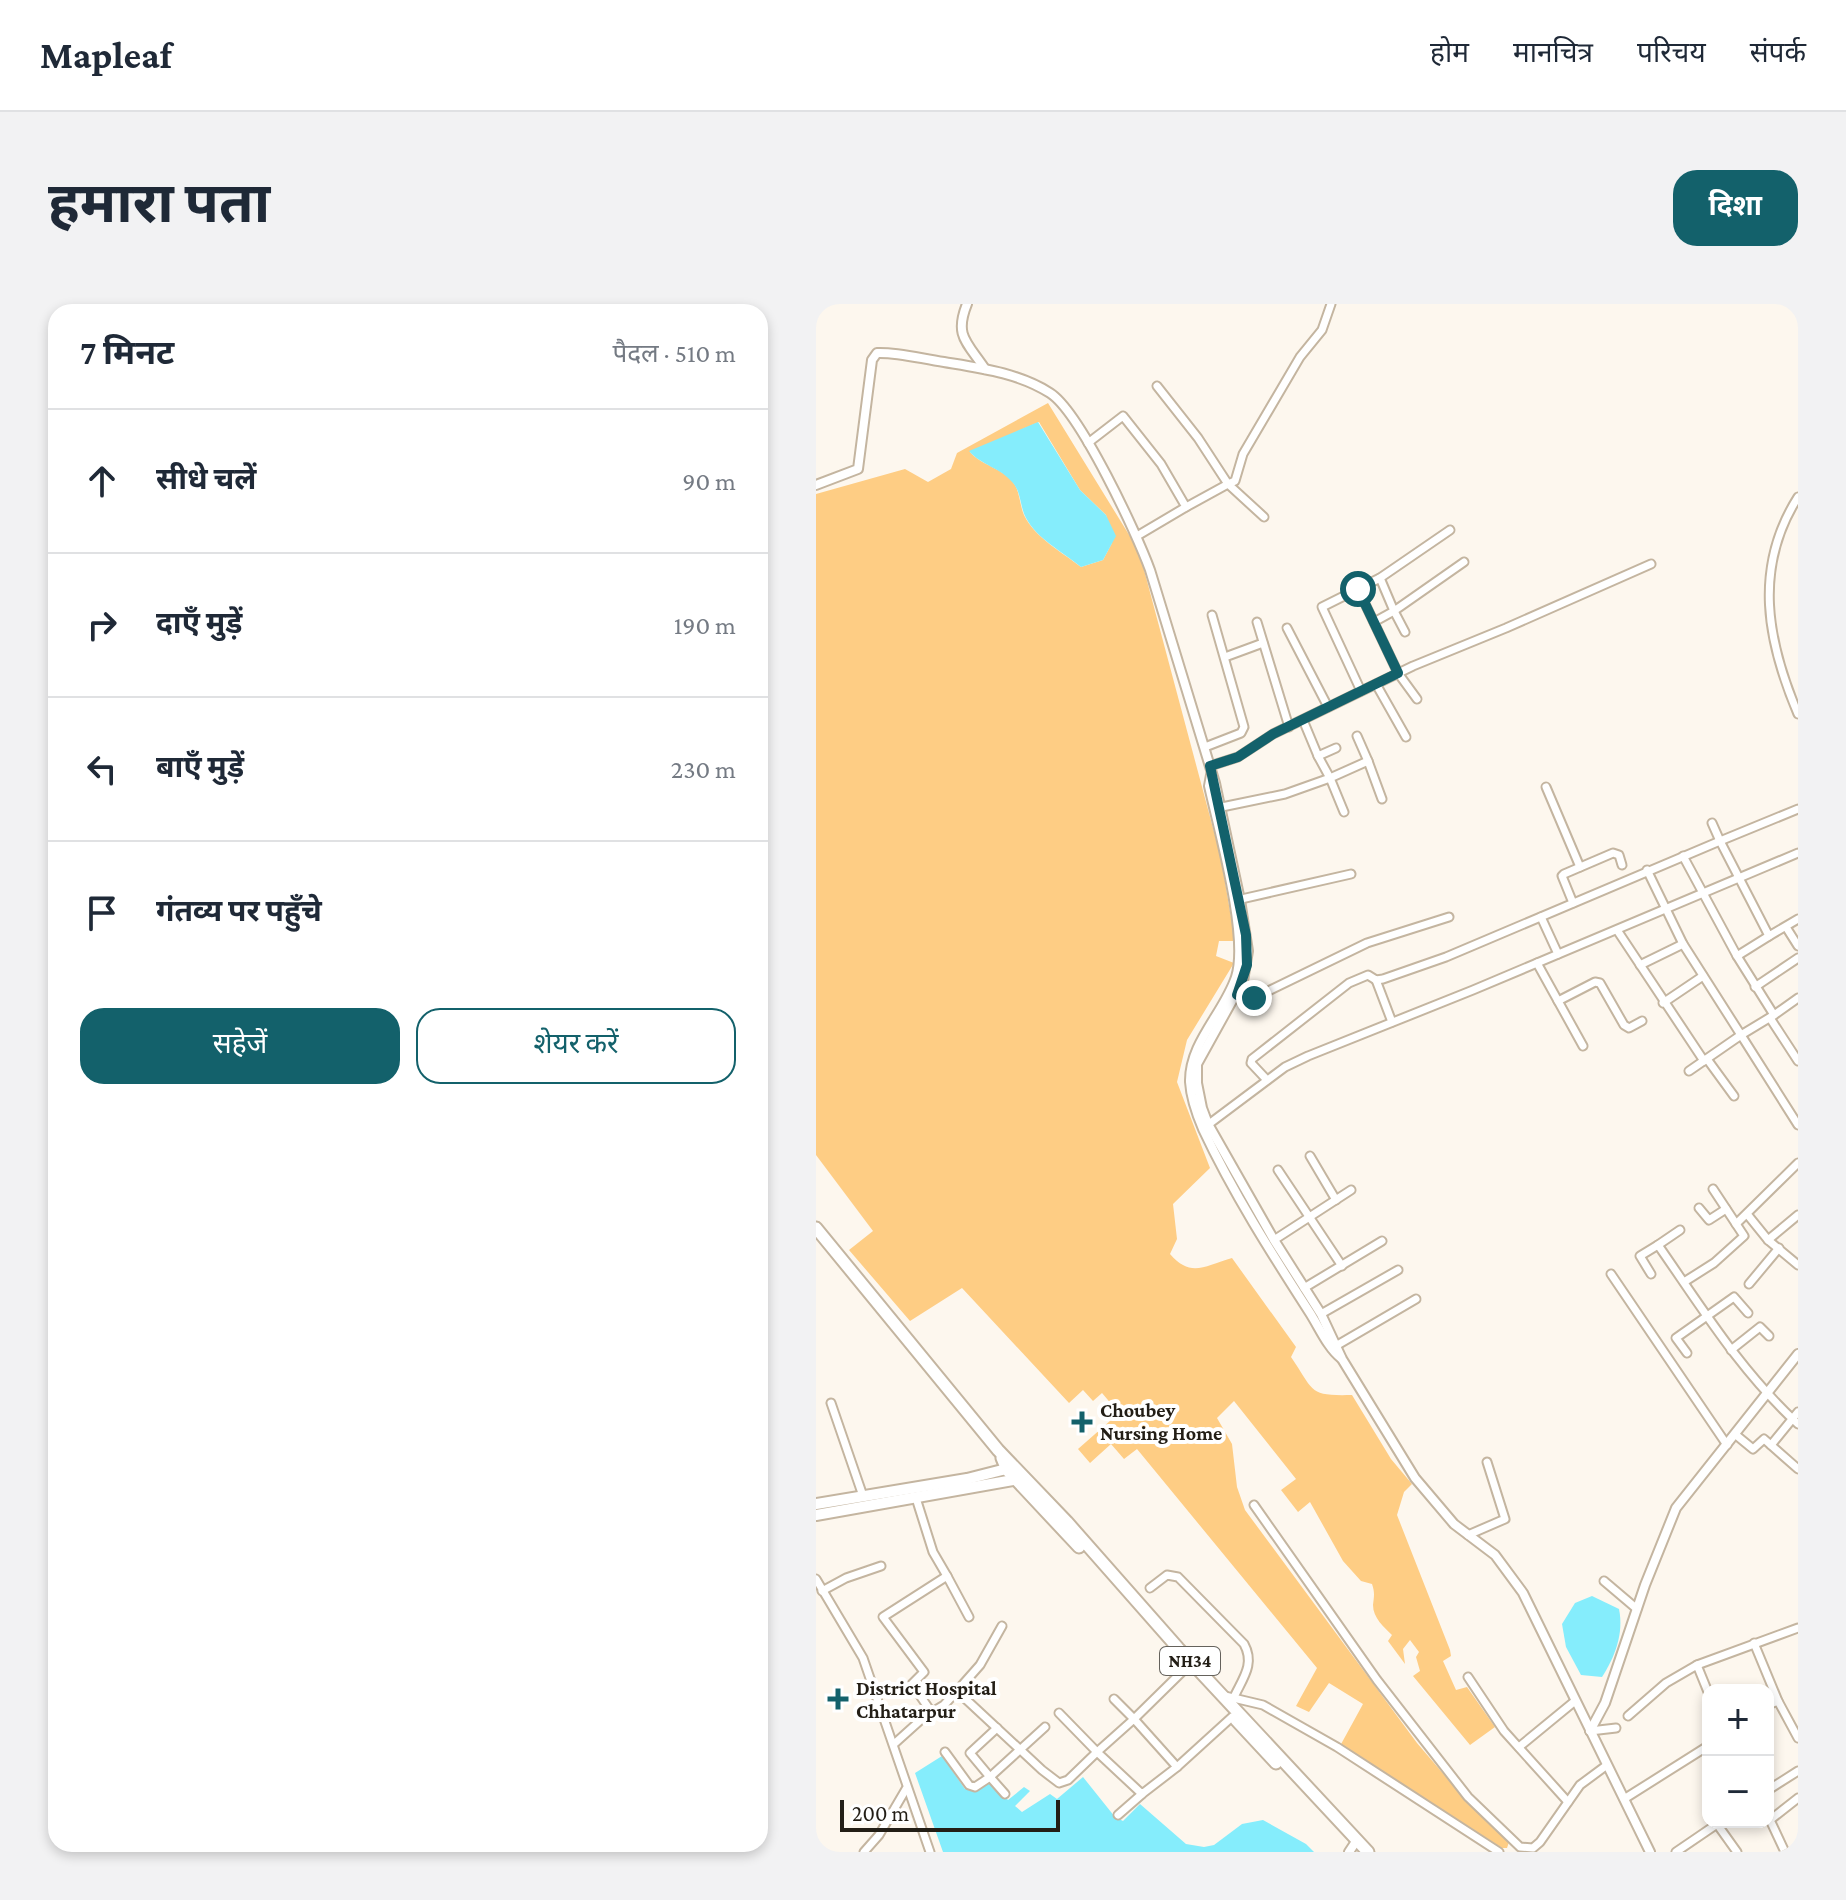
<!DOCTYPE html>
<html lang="hi">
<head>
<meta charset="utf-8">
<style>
  :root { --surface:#fff; --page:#f2f2f3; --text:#1f2937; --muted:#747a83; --line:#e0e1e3; --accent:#13616b }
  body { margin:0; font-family:"Crimson Pro","Noto Sans Devanagari",serif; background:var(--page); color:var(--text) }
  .controls { position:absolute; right:24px; bottom:24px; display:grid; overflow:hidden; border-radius:16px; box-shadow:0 4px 12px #0003 }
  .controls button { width:72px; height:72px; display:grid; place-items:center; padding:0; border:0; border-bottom:2px solid var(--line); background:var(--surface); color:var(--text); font:40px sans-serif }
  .scale { position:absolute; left:24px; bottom:20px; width:220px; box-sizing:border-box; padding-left:8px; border:4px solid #231e16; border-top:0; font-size:22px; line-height:28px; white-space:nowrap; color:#231e16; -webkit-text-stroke:6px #fff; paint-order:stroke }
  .stop { position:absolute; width:24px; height:24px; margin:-18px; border:6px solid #13616b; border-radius:50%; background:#fff }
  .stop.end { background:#13616b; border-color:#fff; box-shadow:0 2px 8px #0008 }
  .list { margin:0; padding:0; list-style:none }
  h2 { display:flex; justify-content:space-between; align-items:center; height:104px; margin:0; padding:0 32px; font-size:34px }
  h2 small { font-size:26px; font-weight:400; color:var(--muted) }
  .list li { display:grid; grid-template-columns:52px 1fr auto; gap:24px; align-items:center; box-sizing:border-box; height:144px; padding:0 32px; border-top:2px solid var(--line) }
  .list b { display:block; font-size:30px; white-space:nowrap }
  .list em { font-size:26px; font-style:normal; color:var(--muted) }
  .actions { display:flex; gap:16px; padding:24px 32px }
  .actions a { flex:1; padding:18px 0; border:2px solid var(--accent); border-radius:24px; text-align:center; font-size:28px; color:var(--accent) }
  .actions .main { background:var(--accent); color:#fff }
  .icon { flex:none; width:44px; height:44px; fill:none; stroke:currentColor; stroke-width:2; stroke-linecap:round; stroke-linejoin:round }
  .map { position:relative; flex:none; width:982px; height:1548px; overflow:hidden; border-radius:24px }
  header { display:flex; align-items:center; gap:48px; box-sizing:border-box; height:112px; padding:0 40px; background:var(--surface); border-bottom:2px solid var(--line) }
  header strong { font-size:38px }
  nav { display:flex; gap:44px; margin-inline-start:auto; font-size:28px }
  .intro { display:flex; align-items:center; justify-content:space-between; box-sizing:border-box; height:192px; padding:0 48px }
  h1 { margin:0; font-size:56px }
  .button { padding:20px 36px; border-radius:24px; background:var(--accent); color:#fff; font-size:28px; font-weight:700 }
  main { display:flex; gap:48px; padding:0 48px }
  aside { flex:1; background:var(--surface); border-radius:24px; box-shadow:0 4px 12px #0003 }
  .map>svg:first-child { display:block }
  .green { fill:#fecd84; fill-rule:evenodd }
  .water { fill:#85edfc }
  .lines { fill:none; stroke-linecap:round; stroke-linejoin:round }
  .minor-casing { stroke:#c4b5a0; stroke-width:11 }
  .tertiary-casing { stroke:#c4b5a0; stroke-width:12 }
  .primary-casing { stroke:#c4b5a0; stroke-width:14 }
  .trunk-casing { stroke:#c4b5a0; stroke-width:15 }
  .minor { stroke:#fff; stroke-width:7 }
  .tertiary { stroke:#fff; stroke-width:8 }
  .primary { stroke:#fff; stroke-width:10 }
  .trunk { stroke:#fff; stroke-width:11 }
  .route { stroke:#13616b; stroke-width:10 }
  .poi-dot { fill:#13616b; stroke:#fff; stroke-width:3 }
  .labels { text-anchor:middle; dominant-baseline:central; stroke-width:8; stroke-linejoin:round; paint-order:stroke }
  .shield { fill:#fff; stroke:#65625c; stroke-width:2 }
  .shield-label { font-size:18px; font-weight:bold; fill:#231e16 }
  .poi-label { font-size:20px; font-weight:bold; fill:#231e16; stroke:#fff; text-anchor:start }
</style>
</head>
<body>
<header>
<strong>Mapleaf</strong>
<nav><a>होम</a><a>मानचित्र</a><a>परिचय</a><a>संपर्क</a></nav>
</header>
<div class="intro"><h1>हमारा पता</h1><a class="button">दिशा</a></div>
<main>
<aside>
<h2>7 मिनट<small>पैदल · 510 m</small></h2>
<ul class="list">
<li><svg class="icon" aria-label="ahead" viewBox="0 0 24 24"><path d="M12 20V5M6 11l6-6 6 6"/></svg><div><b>सीधे चलें</b></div><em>90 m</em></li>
<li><svg class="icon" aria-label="right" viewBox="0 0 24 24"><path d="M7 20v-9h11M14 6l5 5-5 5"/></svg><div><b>दाएँ मुड़ें</b></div><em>190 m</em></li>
<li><svg class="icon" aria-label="left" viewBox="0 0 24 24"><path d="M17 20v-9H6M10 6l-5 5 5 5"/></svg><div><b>बाएँ मुड़ें</b></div><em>230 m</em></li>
<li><svg class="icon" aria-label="arrive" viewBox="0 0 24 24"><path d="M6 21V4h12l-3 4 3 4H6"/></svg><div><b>गंतव्य पर पहुँचे</b></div></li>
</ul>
<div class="actions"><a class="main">सहेजें</a><a>शेयर करें</a></div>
</aside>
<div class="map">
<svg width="982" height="1548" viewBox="0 0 982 1548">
  <rect width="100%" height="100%" fill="#fdf7ee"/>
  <path class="green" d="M 232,99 L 323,247 L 405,554 L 419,637 L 403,637 L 400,652 L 418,659 L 371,736 L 361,778 L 394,864 L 357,900 L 361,935 L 354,950 C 375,974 388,962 416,954 L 480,1043 L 475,1053 C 499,1088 492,1092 536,1091 L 575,1155 L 596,1180 L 588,1188 L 581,1211 L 634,1346 L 635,1352 L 627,1357 L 640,1386 L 651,1383 L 679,1423 L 654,1441 L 597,1372 L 604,1367 L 600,1353 L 603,1348 L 594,1336 L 587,1345 L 589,1360 L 572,1337 L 576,1331 C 568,1323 557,1314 557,1301 C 558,1292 559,1289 556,1280 L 545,1277 L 527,1257 L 494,1198 L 482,1208 L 465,1186 L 480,1175 L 418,1097 L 401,1114 L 416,1140 L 421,1183 L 429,1206 L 601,1439 L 648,1494 L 693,1538 L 691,1544 L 686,1544 L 524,1442 L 547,1400 L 513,1379 L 493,1408 L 480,1402 L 501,1364 L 321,1145 L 308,1155 L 295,1140 L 274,1159 L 262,1145 L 303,1109 L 286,1089 L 277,1097 L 267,1086 L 253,1099 L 146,984 L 94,1017 L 33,946 L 57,927 L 0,851 L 0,190 L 89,165 L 112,178 L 135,165 L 141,149 ZM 223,118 L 264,186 L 290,211 L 296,239 L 287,256 L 265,263 C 246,248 219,234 208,211 C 204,202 204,190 199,181 C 187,163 167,163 154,148 Z"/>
  <g class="water">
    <path d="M 222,118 L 264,186 L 290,211 L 300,232 L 287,256 L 265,263 C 247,248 221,235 210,214 C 204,203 205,188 197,179 C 184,163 166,162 153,147 Z"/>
    <path d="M 776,1292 L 803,1305 C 808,1329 799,1353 786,1373 L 765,1371 L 750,1343 L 746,1320 L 759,1299 Z"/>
    <polygon points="126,1452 149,1485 160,1486 173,1476 192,1496 208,1483 214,1487 199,1502 206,1508 234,1490 241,1495 267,1473 299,1513 307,1517 324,1500 370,1540 388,1543 398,1541 426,1520 447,1516 490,1540 498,1548 127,1548 99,1469"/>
  </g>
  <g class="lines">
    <g class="minor-casing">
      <g id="minor">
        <polyline points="341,82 382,134 412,180 370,203"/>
        <polyline points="272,139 307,112 345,160 370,203 321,232"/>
        <path d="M 982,193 C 937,264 951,337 982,410"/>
        <polyline points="448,213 412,180 419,177 427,150 484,53 506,26 515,0"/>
        <polyline points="564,274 578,307 648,258"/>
        <polyline points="542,285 506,303 545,387"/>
        <polyline points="441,318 473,423"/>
        <polyline points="558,318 578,307 589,328"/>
        <polyline points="471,324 512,403"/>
        <polyline points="409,353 447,339"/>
        <polyline points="560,380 590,433"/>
        <polyline points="601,395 582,369 542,285 564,274 634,226"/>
        <polyline points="487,416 502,452 520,444"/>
        <polyline points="389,443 425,429 428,423 396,311"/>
        <polyline points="552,457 566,495"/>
        <polyline points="394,462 422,453 457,430 597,362 690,324 835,260"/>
        <polyline points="730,483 764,563"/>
        <polyline points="401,504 469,490 514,474 502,452"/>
        <polyline points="528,508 514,474 552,457 541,432"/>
        <polyline points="896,519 904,537 982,505"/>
        <polyline points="867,552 921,652 958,711 982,694"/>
        <polyline points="831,566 867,640 925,731 958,711"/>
        <polyline points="421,596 535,570"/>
        <polyline points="757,599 746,572 748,570 797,549 803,551 806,561"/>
        <polyline points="725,613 742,650"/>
        <polyline points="970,623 982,642"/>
        <polyline points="801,626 888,757"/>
        <polyline points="921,652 953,632"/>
        <polyline points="721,659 767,742"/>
        <polyline points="824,661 867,640"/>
        <polyline points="560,676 576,718"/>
        <polyline points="939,683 982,654"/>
        <polyline points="415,689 438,694 551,639 633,613"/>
        <polyline points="742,697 779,678 784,679 808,721 813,724 826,717"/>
        <polyline points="847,699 887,672"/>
        <polyline points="954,714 982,757"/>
        <polyline points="891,755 918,792"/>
        <polyline points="873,767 925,731 982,821"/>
        <polyline points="451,776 435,759 436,755 533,679 552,671 560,676 567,675 630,653 904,537 953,632 982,615"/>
        <polyline points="389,823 469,763 492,752 657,686 982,549"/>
        <polyline points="494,852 520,896"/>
        <polyline points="462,866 526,962"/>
        <polyline points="883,904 893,916 910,905"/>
        <polyline points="931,910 952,936 982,911"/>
        <polyline points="920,920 982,859"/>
        <polyline points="458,936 535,886"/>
        <polyline points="952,936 982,961"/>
        <polyline points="842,941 864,926"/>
        <polyline points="795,970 911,1141"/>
        <path d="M 835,970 L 824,952 L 842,941 C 886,1004 925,1068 982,1120"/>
        <polyline points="868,978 898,959 928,932 897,885"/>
        <polyline points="933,980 963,944"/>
        <polyline points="488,984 566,937"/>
        <polyline points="505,1010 582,966"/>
        <polyline points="518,1043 600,995"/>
        <polyline points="915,1046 944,1023 953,1032"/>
        <polyline points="871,1049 860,1034 918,993 932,1009"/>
        <polyline points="15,1099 47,1192"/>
        <polyline points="920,1131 937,1145 948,1135 982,1165"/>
        <polyline points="955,1141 982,1108"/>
        <polyline points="100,1194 117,1248 131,1272"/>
        <polyline points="438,1201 561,1376 652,1493 704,1543 717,1544 724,1538 764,1481 791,1461"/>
        <polyline points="652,1231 689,1215 671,1158"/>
        <polyline points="0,1275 47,1354 114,1548"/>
        <polyline points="788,1277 821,1305"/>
        <path d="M 334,1284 L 351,1271 L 362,1273 L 428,1340 C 439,1360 427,1374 418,1393"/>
        <polyline points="6,1287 30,1274 65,1262"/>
        <polyline points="938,1339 962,1397 952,1401"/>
        <polyline points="881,1361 982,1324"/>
        <polyline points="652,1373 688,1427 752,1498"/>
        <polyline points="141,1387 226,1466 243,1479 252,1476 281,1448 243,1409"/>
        <polyline points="409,1392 447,1401 521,1443 683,1548"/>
        <polyline points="298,1395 318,1415 281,1448 326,1490 361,1463 318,1415 376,1358"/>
        <polyline points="962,1397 982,1434"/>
        <polyline points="116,1409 96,1380 108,1368 67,1313 131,1272 153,1313"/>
        <polyline points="812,1412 850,1379 881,1361 892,1388"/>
        <polyline points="774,1427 800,1424"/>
        <polyline points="78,1440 108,1413 128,1401 141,1387 164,1361 186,1322"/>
        <polyline points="703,1443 759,1397"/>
        <polyline points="129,1448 153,1481 159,1483 174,1473 154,1449 181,1424"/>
        <polyline points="361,1463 416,1413"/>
        <polyline points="952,1486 982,1467"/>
        <polyline points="189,1490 174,1473 229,1423"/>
        <polyline points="808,1495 892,1442"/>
        <polyline points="302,1511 326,1490"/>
        <polyline points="901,1520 921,1548"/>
        <polyline points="48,1548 63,1531 90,1485"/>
        <polyline points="860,1548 904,1518"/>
        <polyline points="969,1548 954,1516 982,1494"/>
      </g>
    </g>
    <g class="tertiary-casing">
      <g id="tertiary">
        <path d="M 151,0 C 138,32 151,38 169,65"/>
        <path d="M 0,181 L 42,165 L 56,56 L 61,49 C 82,48 106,55 128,58 C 164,64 203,69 234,89 C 264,108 321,230 334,266 L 399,479 L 424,596 L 432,647 L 427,677 L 381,760 L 381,779 L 386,804 L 392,820 L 458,936 L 505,1010 L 526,1055 L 599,1174 L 638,1220 L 679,1251 L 707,1289 L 834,1548"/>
        <path d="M 395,471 L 393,482 C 403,527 433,633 420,673 C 408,709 373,739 374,778 C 375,794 381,811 387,825 C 417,889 456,950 494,1009 C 503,1023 512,1044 525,1054"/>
        <polyline points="774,1427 789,1399 829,1281 860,1204 982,1050"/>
        <polyline points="533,1548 541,1536"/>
      </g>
    </g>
    <g class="primary-casing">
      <g id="primary">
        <polyline points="0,1200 151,1175 198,1163"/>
        <polyline points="0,1211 208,1174"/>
      </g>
    </g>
    <g class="trunk-casing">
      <g id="trunk">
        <polyline points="0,924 182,1146 251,1218 362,1344 552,1548"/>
        <polyline points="186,1154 191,1166 263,1243"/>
        <polyline points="420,1416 460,1459"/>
      </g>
    </g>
    <use href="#minor" class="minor"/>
    <use href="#tertiary" class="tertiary"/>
    <use href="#primary" class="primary"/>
    <use href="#trunk" class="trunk"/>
  </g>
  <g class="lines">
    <polyline class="route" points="438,694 421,691 431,661 430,631 394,462 422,453 457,430 582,369 542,285"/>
  </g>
  <g class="poi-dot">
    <path d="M262 1106h8v8h8v8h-8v8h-8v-8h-8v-8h8z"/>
    <path d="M18 1383h8v8h8v8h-8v8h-8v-8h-8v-8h8z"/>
  </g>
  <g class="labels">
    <rect class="shield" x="344" y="1343" width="60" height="28" rx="6"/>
    <g class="shield-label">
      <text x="374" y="1357">NH34</text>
    </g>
    <g class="poi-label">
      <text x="284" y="1106">Choubey<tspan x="284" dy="23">Nursing Home</tspan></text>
      <text x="40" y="1384">District Hospital<tspan x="40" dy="23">Chhatarpur</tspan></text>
    </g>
  </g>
</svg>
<div class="controls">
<button>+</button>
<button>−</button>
</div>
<div class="scale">200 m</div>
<div class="stop" style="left:542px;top:285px"></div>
<div class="stop end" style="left:438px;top:694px"></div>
</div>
</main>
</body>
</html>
